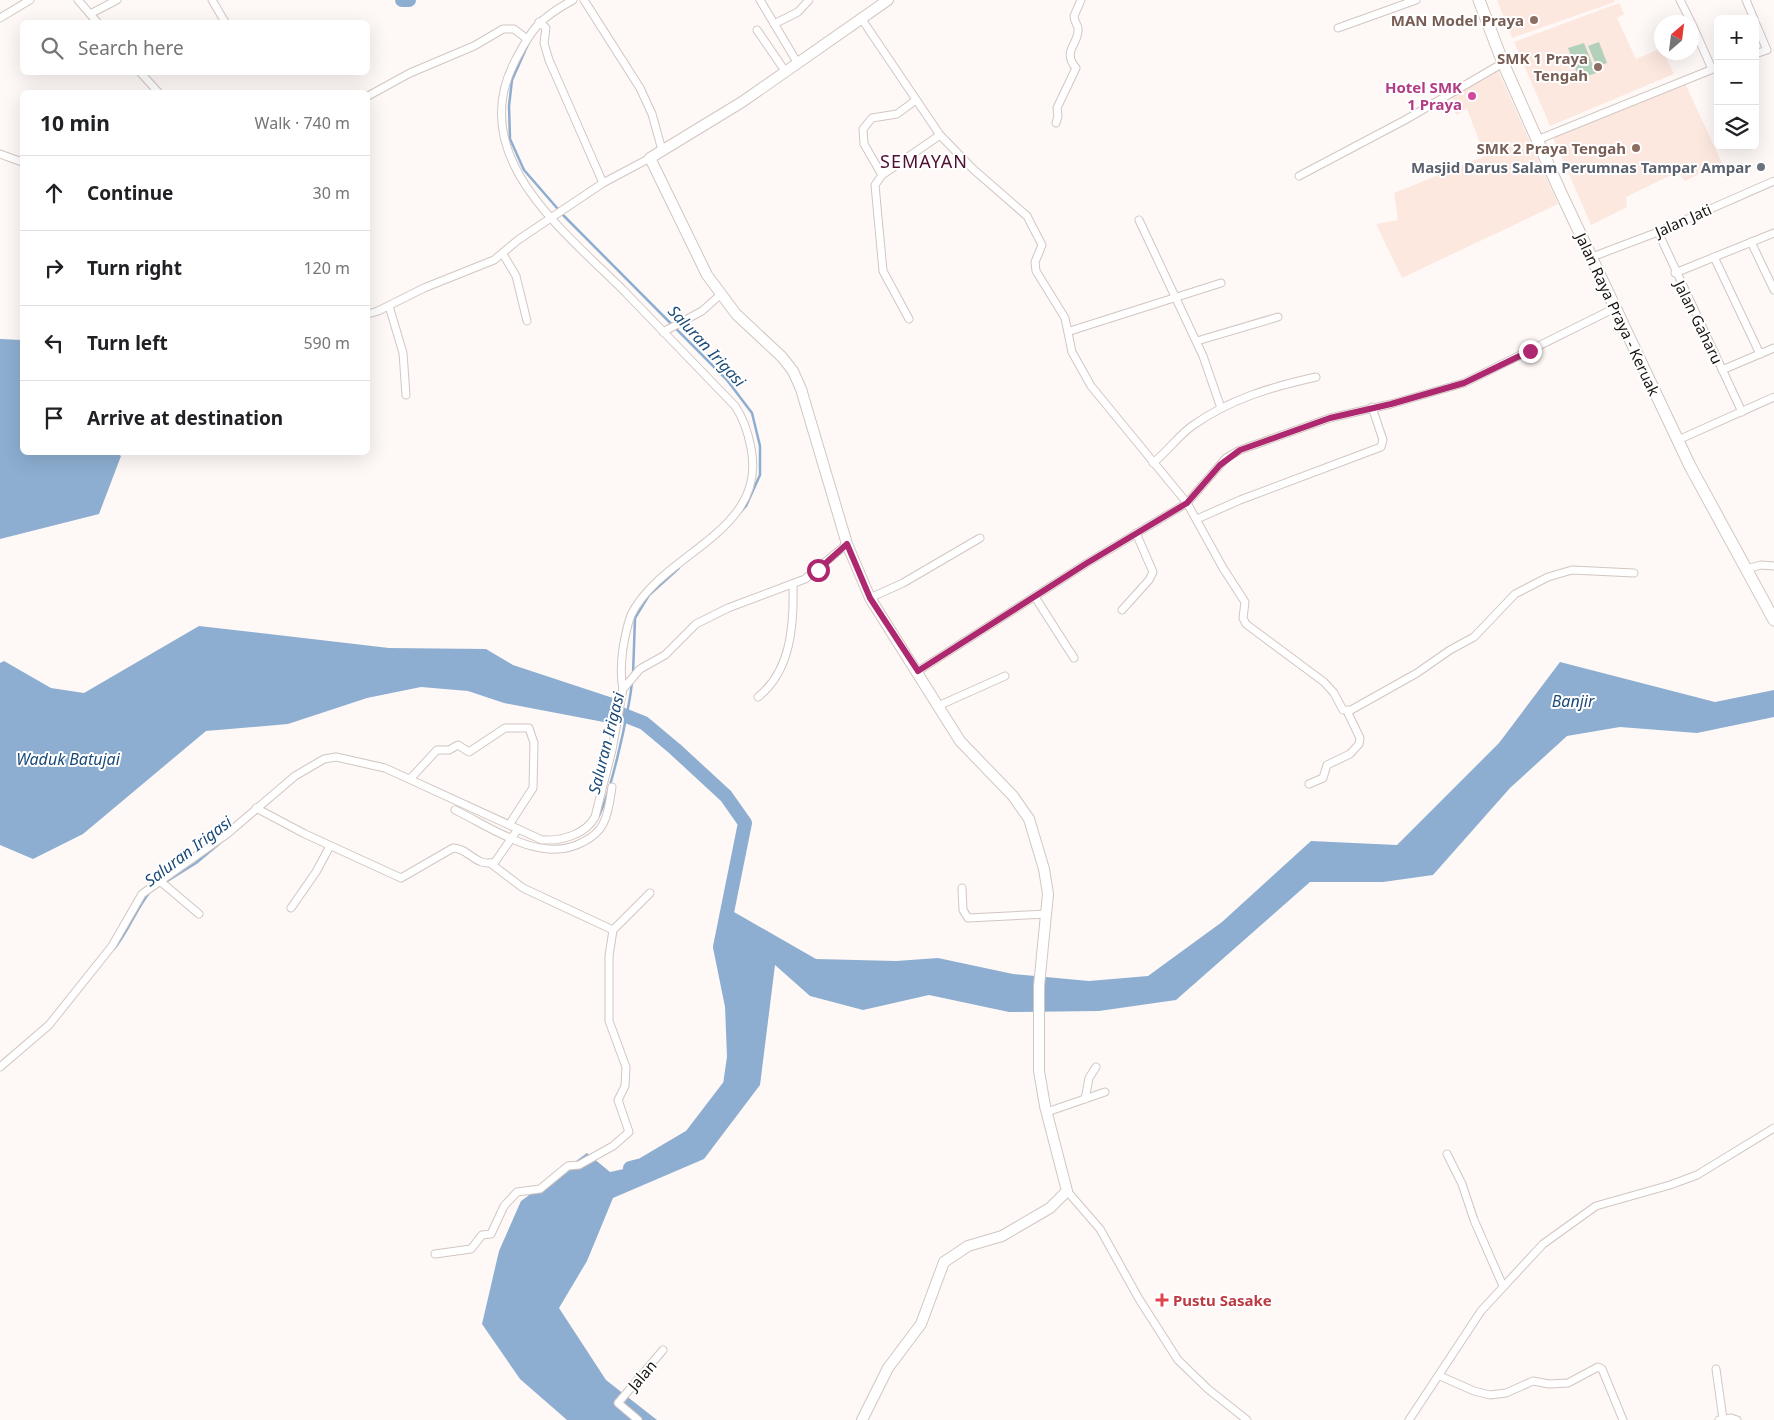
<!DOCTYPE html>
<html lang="en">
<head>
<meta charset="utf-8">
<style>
  :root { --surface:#fff; --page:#f6f6f6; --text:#202124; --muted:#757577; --line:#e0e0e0 }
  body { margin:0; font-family:"Noto Sans",sans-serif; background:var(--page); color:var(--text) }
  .controls { position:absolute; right:15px; top:15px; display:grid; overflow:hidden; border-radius:8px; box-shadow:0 5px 20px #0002 }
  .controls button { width:45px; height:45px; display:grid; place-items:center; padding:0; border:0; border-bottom:1px solid var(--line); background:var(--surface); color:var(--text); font:25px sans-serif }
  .compass { position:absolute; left:1654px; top:15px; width:45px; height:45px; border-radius:50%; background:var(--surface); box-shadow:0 5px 20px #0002; rotate:28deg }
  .stop { position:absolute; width:15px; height:15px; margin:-11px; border:4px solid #ad286f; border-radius:50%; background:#fff }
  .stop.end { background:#ad286f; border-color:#fff; box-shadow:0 1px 5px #0008 }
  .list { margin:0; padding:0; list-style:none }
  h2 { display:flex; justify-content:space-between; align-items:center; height:65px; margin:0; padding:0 20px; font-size:21px }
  h2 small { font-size:16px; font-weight:400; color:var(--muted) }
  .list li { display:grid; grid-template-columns:32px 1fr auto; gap:15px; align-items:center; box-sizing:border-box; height:75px; padding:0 20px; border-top:1px solid var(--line) }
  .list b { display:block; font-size:19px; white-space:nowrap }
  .list em { font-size:16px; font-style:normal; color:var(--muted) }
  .icon { flex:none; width:28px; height:28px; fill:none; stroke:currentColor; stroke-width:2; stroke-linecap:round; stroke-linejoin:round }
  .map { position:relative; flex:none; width:1774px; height:1420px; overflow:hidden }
  .search { position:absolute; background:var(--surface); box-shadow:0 5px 20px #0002; left:20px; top:20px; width:350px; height:55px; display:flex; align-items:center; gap:12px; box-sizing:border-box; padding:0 18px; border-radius:8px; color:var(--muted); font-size:19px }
  .panel { position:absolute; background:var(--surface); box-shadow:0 5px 20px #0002; left:20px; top:90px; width:350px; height:365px; border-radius:8px }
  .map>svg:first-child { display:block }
  .built { fill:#fde8e0 }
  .green { fill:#b3d0ba }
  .water { fill:#8daed1 }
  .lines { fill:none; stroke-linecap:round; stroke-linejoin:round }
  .stream { stroke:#8daed1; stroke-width:2.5 }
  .river { stroke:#8daed1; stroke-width:14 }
  .street-casing { stroke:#d2c6c1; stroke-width:9 }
  .secondary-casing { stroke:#d2c6c1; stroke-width:12 }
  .primary-casing { stroke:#d2c6c1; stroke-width:13 }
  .street { stroke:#fff; stroke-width:7 }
  .secondary { stroke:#fff; stroke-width:10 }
  .primary { stroke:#fff; stroke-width:11 }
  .route { stroke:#ad286f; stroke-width:6 }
  .education-dot { fill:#8d6e63; stroke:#fff; stroke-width:2 }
  .hotel-dot { fill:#d1479c; stroke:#fff; stroke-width:2 }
  .worship-dot { fill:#6b7280; stroke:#fff; stroke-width:2 }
  .health-dot { fill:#e0444e; stroke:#fff; stroke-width:2 }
  .labels { text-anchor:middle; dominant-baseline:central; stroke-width:4; stroke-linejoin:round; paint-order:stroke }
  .education-label { font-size:15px; font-weight:bold; fill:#785e54; stroke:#fff; text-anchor:end }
  .hotel-label { font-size:15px; font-weight:bold; fill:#b23c85; stroke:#fff; text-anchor:end }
  .worship-label { font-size:15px; font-weight:bold; fill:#5b616d; stroke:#fff; text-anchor:end }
  .street-label { font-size:15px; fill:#171311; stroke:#fff }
  .health-label { font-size:15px; font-weight:bold; fill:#be3a42; stroke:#fff; text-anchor:start }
  .water-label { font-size:16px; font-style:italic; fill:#1a4a78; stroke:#fff }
  .quarter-label { font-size:18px; letter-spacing:1px; fill:#4e0f30; stroke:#fff }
</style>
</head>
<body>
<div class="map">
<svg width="1774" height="1420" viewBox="0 0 1774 1420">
  <rect width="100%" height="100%" fill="#fef9f7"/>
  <g class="built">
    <polygon points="1497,0 1614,0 1615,2 1512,38"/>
    <polygon points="1619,3 1624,14 1617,18 1636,59 1661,48 1662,52 1664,53 1674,74 1550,126 1514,42"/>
    <polygon points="1496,66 1558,204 1402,278 1376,224 1398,220 1394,193 1485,156 1467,109 1456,115 1450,88"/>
    <polygon points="1684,81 1722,163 1685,181 1678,172 1626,197 1627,207 1591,225 1551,133"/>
  </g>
  <g class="green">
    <polygon points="1599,42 1607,63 1597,67 1588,46"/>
    <polygon points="1584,43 1596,73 1579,79 1568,48"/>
  </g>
  <g class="water">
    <polygon points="0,339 22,340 22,452 115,452 121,456 99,514 0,539"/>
    <polygon points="199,626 389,648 486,649 513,665 613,698 609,723 504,703 468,691 421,687 367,698 288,724 206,731 83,834 33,859 0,845 0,663 4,661 51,688 84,693"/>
    <polygon points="1560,662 1715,702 1774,690 1774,717 1697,733 1620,727 1567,736 1510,788 1433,875 1383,882 1310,882 1176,1000 1099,1011 1009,1012 929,995 863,1010 810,996 775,965 760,1085 704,1159 613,1198 587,1261 559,1308 606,1380 657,1420 567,1420 520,1379 482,1324 499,1251 521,1201 587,1153 610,1172 642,1165 691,1136 730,1085 734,1057 732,1006 720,947 727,908 816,959 896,961 938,958 1013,974 1089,981 1148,976 1222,922 1311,841 1397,845 1499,743"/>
  </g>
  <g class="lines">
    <g class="stream">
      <polyline points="529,42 512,80 509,106 510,139 524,170 564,216 727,380 752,413 760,446 760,475 746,506 735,518"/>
      <polyline points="633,675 635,618 649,595 679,568"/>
      <path d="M 592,825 C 607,817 631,702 632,681"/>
      <polyline points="164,883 196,863 220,843"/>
      <path d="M 114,949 C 128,932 135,911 149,893"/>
    </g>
    <g class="river">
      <polyline points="402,0 409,0"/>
      <polyline points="611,710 644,723 675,749 726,796 745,823 720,947 732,1006 734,1057 730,1085 691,1136 642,1165 630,1168"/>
    </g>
    <g class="street-casing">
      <g id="street">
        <polyline points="78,0 97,22"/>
        <polyline points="212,0 225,22"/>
        <polyline points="584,0 640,88 652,114 662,150"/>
        <polyline points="760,0 797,62"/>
        <polyline points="1680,0 1691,22"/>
        <polyline points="1746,0 1754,19"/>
        <polyline points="90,14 117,0"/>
        <polyline points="0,18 30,0"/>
        <polyline points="861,18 940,135 973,169 1027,216 1042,245 1035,262 1036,271 1065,318 1072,352 1091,386 1187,503 1223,568 1245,602 1243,618 1246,624 1324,682 1334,693 1343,710 1351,710 1417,673 1450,650 1474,637 1515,594 1548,577 1572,570 1634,573"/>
        <polyline points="539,22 546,28 544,43 549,60 603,183"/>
        <polyline points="1755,22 1767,50 1755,54"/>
        <polyline points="774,24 798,12 809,0"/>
        <polyline points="1692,24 1712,69"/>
        <polyline points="1338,28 1416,0"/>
        <polyline points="757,30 785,71"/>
        <polyline points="140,72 158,92"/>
        <polyline points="368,96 410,73 474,46 503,29 514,29 527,39"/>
        <path d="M 1056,123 L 1058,116 L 1057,108 L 1076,68 C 1061,50 1080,44 1078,28 C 1077,24 1074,21 1074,16 L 1081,0"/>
        <polyline points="1537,140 1718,67"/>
        <polyline points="0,154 22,162"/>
        <polyline points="882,175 864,144 863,129 872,118 897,114 916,100"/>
        <polyline points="1299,176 1405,120 1503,63"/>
        <polyline points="1139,220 1203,356 1221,408"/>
        <polyline points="1658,232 1742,412"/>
        <polyline points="1751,242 1774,290"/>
        <polyline points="503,254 516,276 527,321"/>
        <polyline points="1592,257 1658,232 1774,181"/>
        <polyline points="1714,257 1760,354"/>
        <polyline points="1675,273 1774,233"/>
        <polyline points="389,306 403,353 406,395"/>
        <polyline points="368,314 378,311 424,288 494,260 518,240 603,183 650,158"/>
        <polyline points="909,319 883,271 875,185 882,175 940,135"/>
        <polyline points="1070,331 1221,283"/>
        <polyline points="663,332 702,311 720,295"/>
        <polyline points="1197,341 1278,317"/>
        <polyline points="1722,370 1774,348"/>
        <polyline points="1678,440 1774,397"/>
        <path d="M 1153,463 C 1167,452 1178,436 1192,426 C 1230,399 1271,387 1316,377"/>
        <polyline points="1197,519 1240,500 1381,447 1383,440 1372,407"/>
        <polyline points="1746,569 1761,565 1774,566"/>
        <polyline points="1035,597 1074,658"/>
        <polyline points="870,598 903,583 980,538"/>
        <polyline points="1122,610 1149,580 1153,572 1136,533"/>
        <polyline points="918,671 1087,563 1187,503 1226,458 1240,450 1330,418 1391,404 1464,383 1615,308"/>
        <polyline points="623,689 640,669 665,655 696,624 728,608 805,579 847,544"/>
        <path d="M 758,697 C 791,671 794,625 793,585"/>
        <polyline points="938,706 1005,676"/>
        <polyline points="410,779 437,750 449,750 458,745 469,752 505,728 529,728 534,743 533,788 509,825"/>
        <polyline points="1309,784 1323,778 1327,765 1350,754 1359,744 1360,738 1347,711"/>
        <path d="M 256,808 L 305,834 L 401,878 L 453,848 C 469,848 476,868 495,862 L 518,829"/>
        <path d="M 455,810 C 493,828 541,865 583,842 C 591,838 599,832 603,824 C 609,813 610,799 612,787"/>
        <polyline points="160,881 199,914"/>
        <polyline points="962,888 963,910 968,918 1047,914"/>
        <polyline points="291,908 316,872 330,846"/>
        <polyline points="613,930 650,893"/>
        <path d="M 0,1067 L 49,1025 L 112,946 L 142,894 L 227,834 L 295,776 L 324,759 L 336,757 L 385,768 L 542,840 C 561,841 585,835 595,817 L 612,750 L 623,689 C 620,675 621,662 623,648 C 625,637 627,625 631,615 C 662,552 768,533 751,448 C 748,432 744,419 735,406 C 699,369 663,331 627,294 C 568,234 464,158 515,61 C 532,28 540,18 573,0"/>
        <polyline points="1085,1099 1089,1078 1096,1067"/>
        <polyline points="1047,1112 1105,1092"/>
        <polyline points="1447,1154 1462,1184 1474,1220 1503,1286"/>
        <polyline points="1067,1191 1100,1229 1139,1299 1178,1360 1208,1389 1247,1420"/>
        <polyline points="435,1254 471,1249 482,1235 491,1234 504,1206 517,1192 540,1189 568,1166 579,1165 613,1146 629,1132 618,1100 625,1086 626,1067 609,1021 609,956 613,930 523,888 490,863"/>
        <polyline points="1716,1369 1723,1419"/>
        <polyline points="1440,1376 1474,1391 1490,1395 1506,1393 1533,1381 1549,1384 1568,1383 1598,1367 1602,1369 1623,1420"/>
        <polyline points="638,1420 618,1403 663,1350"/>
        <polyline points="1409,1420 1481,1311 1543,1244 1596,1206 1670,1185 1697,1175 1774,1128"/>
        <polyline points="1719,1420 1731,1418 1737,1420"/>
      </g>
    </g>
    <g class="secondary-casing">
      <polyline id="secondary" points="862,1420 888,1368 921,1324 944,1262 968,1246 1002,1236 1050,1208 1067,1191 1045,1106 1039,1071 1039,986 1048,894 1044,869 1029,819 1013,796 960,741 870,598 847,544 801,389 793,371 782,357 736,314 707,275 650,158 742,102 888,0"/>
    </g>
    <g class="primary-casing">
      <polyline id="primary" points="1479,0 1503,63 1560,191 1690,466 1774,620"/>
    </g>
    <use href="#street" class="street"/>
    <use href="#secondary" class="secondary"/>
    <use href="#primary" class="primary"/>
  </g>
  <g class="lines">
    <polyline class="route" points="818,570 847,544 870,598 918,671 1087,563 1187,503 1220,465 1240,450 1330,418 1391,404 1464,383 1530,351"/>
  </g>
  <g class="education-dot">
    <circle cx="1534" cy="20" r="5"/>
    <circle cx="1598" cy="67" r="5"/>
    <circle cx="1636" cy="148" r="5"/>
  </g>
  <circle class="hotel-dot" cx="1472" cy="96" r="5"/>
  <circle class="worship-dot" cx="1761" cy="167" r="5"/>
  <path class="health-dot" d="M1159.5 1292.5h5v5h5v5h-5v5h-5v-5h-5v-5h5z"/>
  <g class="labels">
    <g class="education-label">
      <text x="1524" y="20">MAN Model Praya</text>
      <text x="1588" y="58">SMK 1 Praya<tspan x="1588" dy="17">Tengah</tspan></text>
      <text x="1626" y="148">SMK 2 Praya Tengah</text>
    </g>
    <g class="hotel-label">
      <text x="1462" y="87">Hotel SMK<tspan x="1462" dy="17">1 Praya</tspan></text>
    </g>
    <g class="worship-label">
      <text x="1751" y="167">Masjid Darus Salam Perumnas Tampar Ampar</text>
    </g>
    <g class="street-label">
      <text transform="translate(1683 220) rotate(-24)">Jalan Jati</text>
      <text transform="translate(1618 314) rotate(65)">Jalan Raya Praya - Keruak</text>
      <text transform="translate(1699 322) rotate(64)">Jalan Gaharu</text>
      <text transform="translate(642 1375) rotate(-49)">Jalan</text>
    </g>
    <g class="health-label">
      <text x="1173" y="1300">Pustu Sasake</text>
    </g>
    <g class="water-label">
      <text transform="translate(707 346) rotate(47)">Saluran Irigasi</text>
      <text x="1573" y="701">Banjir</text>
      <text transform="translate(606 743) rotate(-76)">Saluran Irigasi</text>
      <text x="68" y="759">Waduk Batujai</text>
      <text transform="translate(188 851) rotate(-37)">Saluran Irigasi</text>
    </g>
    <g class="quarter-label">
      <text x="924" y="161">SEMAYAN</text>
    </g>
  </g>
</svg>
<div class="controls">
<button>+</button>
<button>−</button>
<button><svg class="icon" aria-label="layers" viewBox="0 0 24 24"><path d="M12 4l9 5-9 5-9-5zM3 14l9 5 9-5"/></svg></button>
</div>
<svg class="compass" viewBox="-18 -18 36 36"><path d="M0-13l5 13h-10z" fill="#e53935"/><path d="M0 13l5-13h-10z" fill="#757577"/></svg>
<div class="stop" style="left:818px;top:570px"></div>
<div class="stop end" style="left:1530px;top:351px"></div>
<div class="search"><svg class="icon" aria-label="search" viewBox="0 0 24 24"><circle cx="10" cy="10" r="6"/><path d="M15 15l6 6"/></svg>Search here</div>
<section class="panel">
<h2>10 min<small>Walk · 740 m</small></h2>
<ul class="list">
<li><svg class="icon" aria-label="ahead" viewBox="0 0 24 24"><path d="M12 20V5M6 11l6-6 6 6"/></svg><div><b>Continue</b></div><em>30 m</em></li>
<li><svg class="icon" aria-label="right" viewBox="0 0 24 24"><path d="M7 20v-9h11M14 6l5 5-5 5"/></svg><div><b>Turn right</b></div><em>120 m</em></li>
<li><svg class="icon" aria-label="left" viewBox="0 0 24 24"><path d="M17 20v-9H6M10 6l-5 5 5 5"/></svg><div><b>Turn left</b></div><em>590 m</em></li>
<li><svg class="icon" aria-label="arrive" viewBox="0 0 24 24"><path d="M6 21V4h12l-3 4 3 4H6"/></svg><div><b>Arrive at destination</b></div></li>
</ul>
</section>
</div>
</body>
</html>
